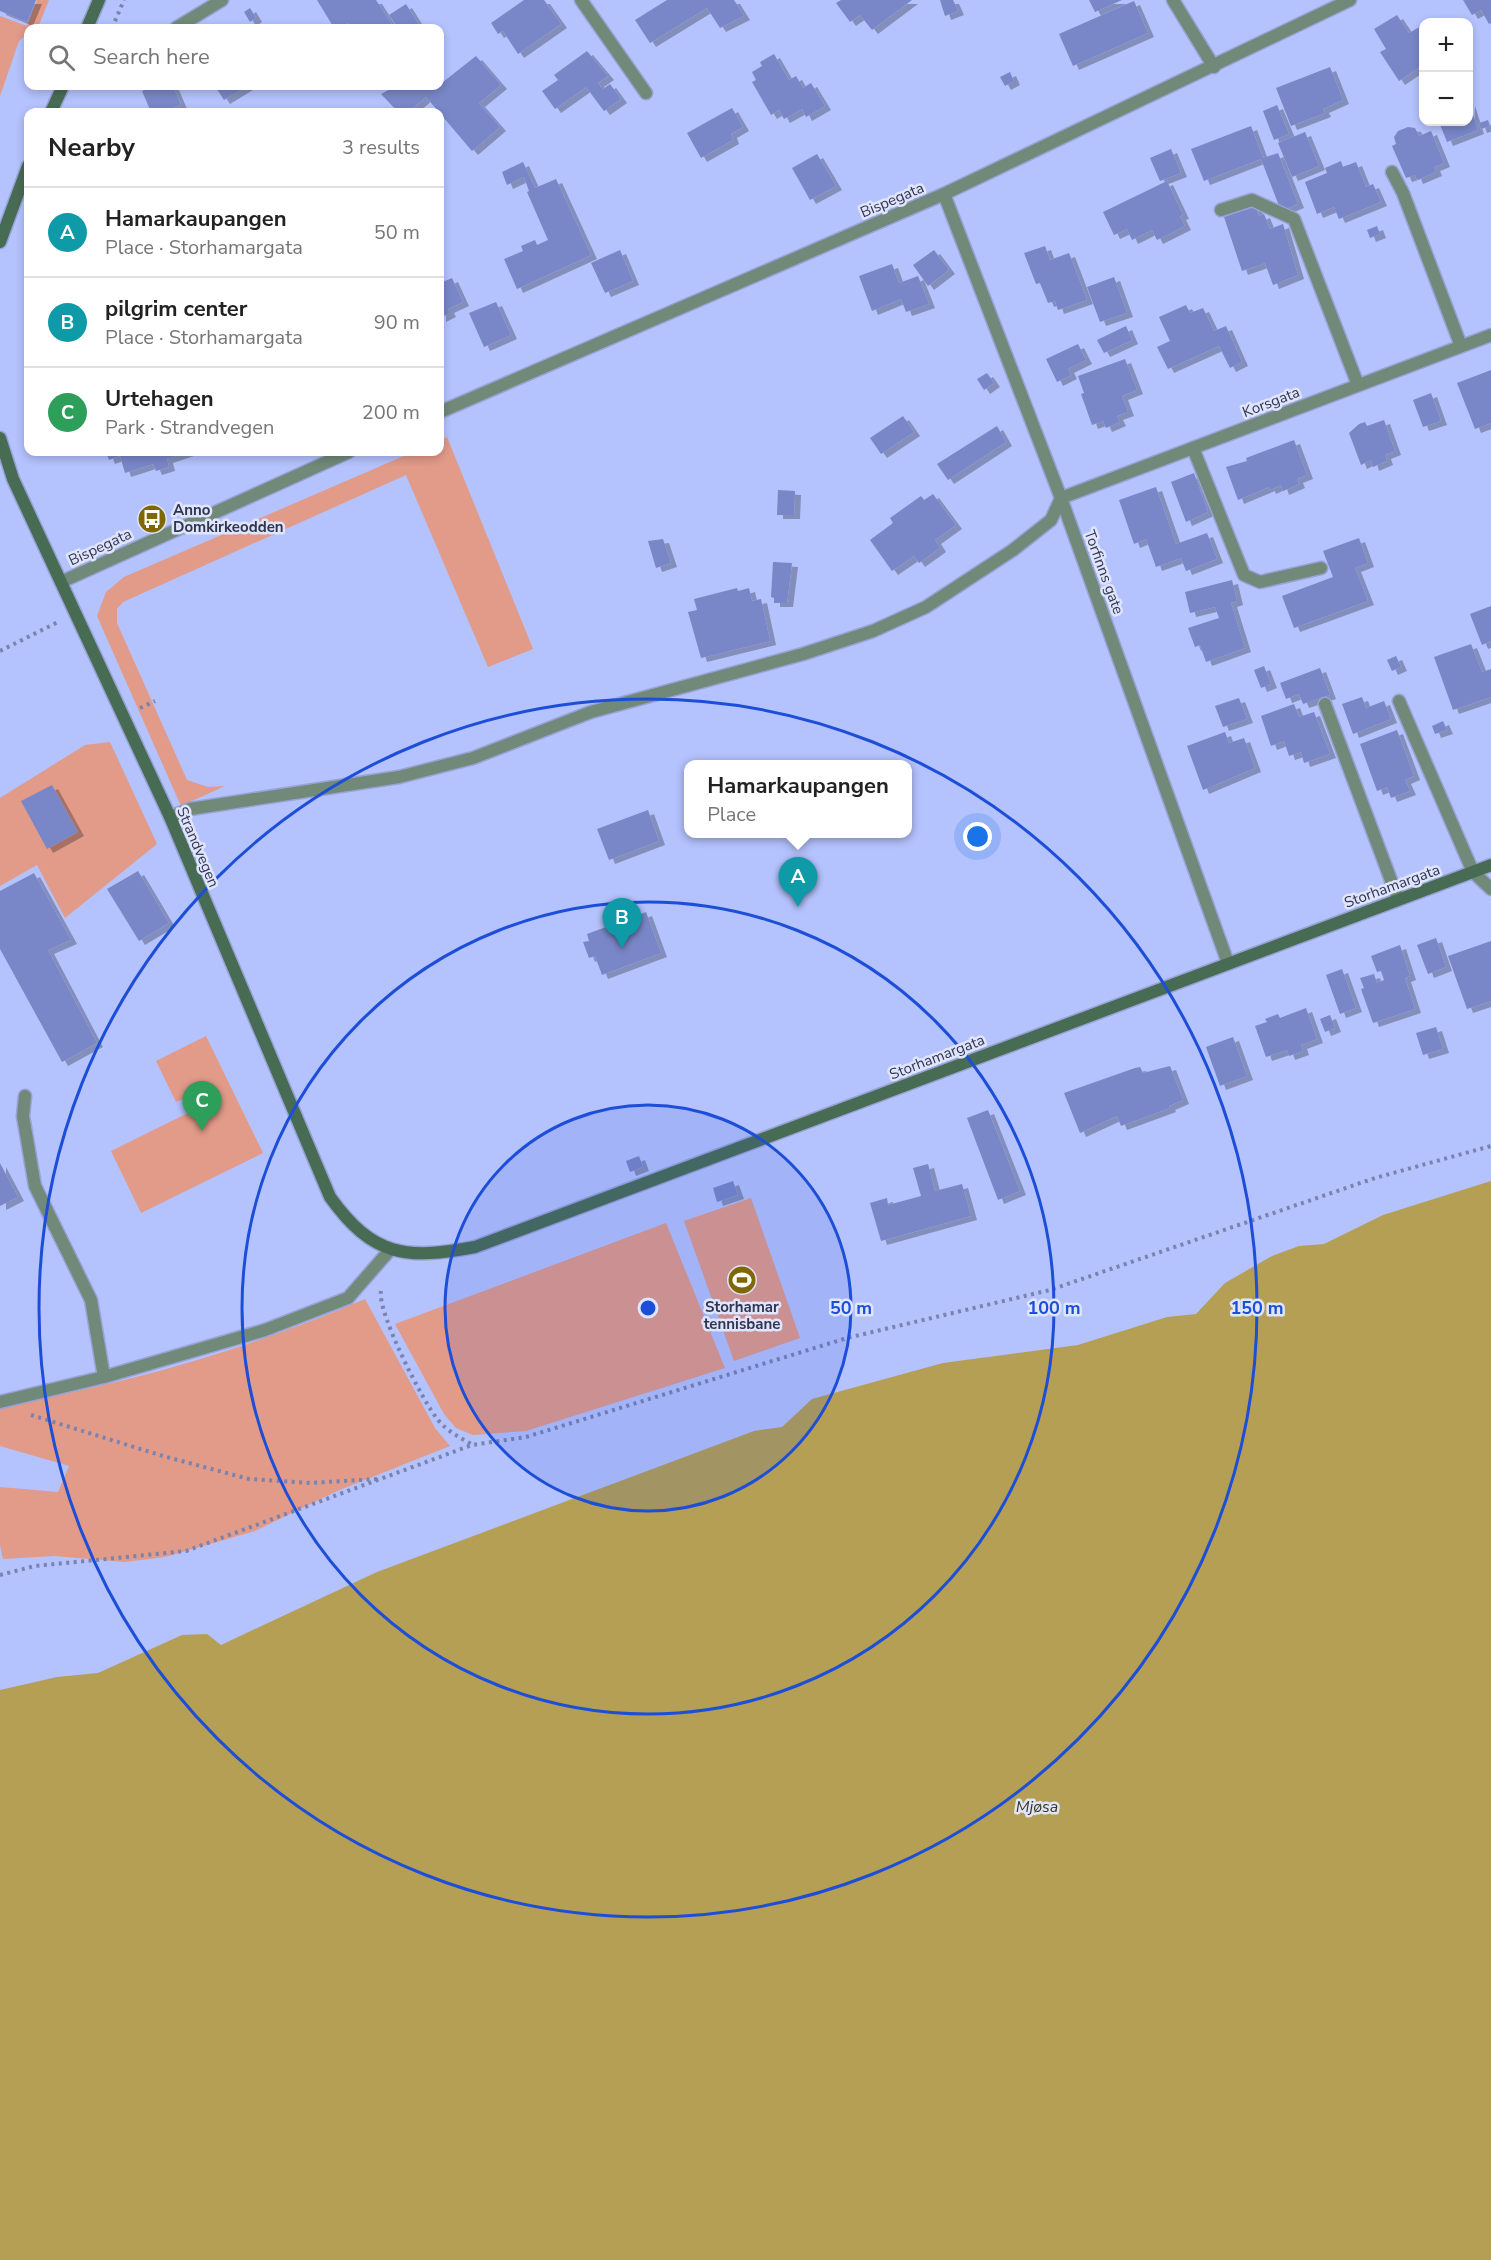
<!DOCTYPE html>
<html lang="en">
<head>
<meta charset="utf-8">
<style>
  :root { --surface:#fff; --page:#f6f6f6; --text:#222; --muted:#767676; --line:#e0e0e0; --accent:#111827 }
  body { margin:0; font-family:"Nunito Sans",sans-serif; background:var(--page); color:var(--text) }
  .controls { position:absolute; right:18px; top:18px; display:grid; overflow:hidden; border-radius:12px; box-shadow:0 3px 9px #0003 }
  .controls button { width:54px; height:54px; display:grid; place-items:center; padding:0; border:0; border-bottom:2px solid var(--line); background:var(--surface); color:var(--text); font:30px sans-serif }
  .you { position:absolute; left:978px; top:837px; width:21px; height:21px; margin:-15px; border:4px solid #fff; border-radius:50%; background:#1a73e8; box-shadow:0 0 0 9px #1a73e833 }
  .badge { display:grid; place-items:center; width:39px; height:39px; border-radius:50%; background:var(--accent); color:#fff; font-size:20px; font-weight:700 }
  .pin { position:absolute; translate:-50% -50px; filter:drop-shadow(0 2px 3px #0008) }
  .pin::after { content:''; position:absolute; top:32px; width:21px; height:18px; background:inherit; clip-path:polygon(0 0,100% 0,50% 100%) }
  .popup { position:absolute; left:684px; top:760px; width:228px; height:78px; box-sizing:border-box; display:grid; place-content:center; border-radius:12px; background:var(--surface); filter:drop-shadow(0 2px 4px #0005); font-size:20px; white-space:nowrap; color:var(--muted) }
  .popup b { font-size:22px; color:var(--text) }
  .popup::after { content:''; position:absolute; left:50%; top:100%; margin-left:-12px; border:12px solid transparent; border-top-color:var(--surface) }
  .list { margin:0; padding:0; list-style:none }
  h2 { display:flex; justify-content:space-between; align-items:center; height:78px; margin:0; padding:0 24px; font-size:26px }
  h2 small { font-size:20px; font-weight:400; color:var(--muted) }
  .list li { display:grid; grid-template-columns:39px 1fr auto; gap:18px; align-items:center; box-sizing:border-box; height:90px; padding:0 24px; border-top:2px solid var(--line) }
  .list b { display:block; font-size:22px; white-space:nowrap }
  .list p { margin:0; font-size:20px; white-space:nowrap; color:var(--muted) }
  .list em { font-size:20px; font-style:normal; color:var(--muted) }
  .icon { flex:none; width:33px; height:33px; fill:none; stroke:currentColor; stroke-width:2; stroke-linecap:round; stroke-linejoin:round }
  .map { position:relative; flex:none; width:1491px; height:2260px; overflow:hidden }
  .search { position:absolute; background:var(--surface); box-shadow:0 3px 9px #0003; left:24px; top:24px; width:420px; height:66px; display:flex; align-items:center; gap:15px; box-sizing:border-box; padding:0 21px; border-radius:12px; color:var(--muted); font-size:22px }
  .panel { position:absolute; background:var(--surface); box-shadow:0 3px 9px #0003; left:24px; top:108px; width:420px; height:348px; border-radius:12px }
  .map>svg:first-child { display:block }
  .green { fill:#e29a89 }
  .water { fill:#b49f54 }
  .building { fill:#7987c8; filter:url(#shadow) }
  .lines { fill:none; stroke-linecap:round; stroke-linejoin:round }
  .lane-casing { stroke:#97a3d6; stroke-width:15 }
  .street-casing { stroke:#97a3d6; stroke-width:15 }
  .secondary-casing { stroke:#97a3d6; stroke-width:15 }
  .path { stroke:#7983ae; stroke-width:4; stroke-dasharray:3 4.5; stroke-linecap:butt }
  .lane { stroke:#718978; stroke-width:12 }
  .street { stroke:#718978; stroke-width:12 }
  .secondary { stroke:#486b53; stroke-width:12 }
  .ring { fill:none; stroke:#1d4ed8; stroke-width:3 }
  .labels { text-anchor:middle; dominant-baseline:central; stroke-width:5; stroke-linejoin:round; paint-order:stroke }
  .street-label { font-size:15px; fill:#31364e; stroke:#dfe5fd }
  .poi-label { font-size:15px; font-weight:bold; fill:#31364e; stroke:#dfe5fd; text-anchor:start }
  .water-label { font-size:16px; font-style:italic; fill:#3e3413; stroke:#dfe5fd }
  .centre { fill:#1d4ed8; stroke:#dfe5fd; stroke-width:3 }
  .ring-label { font-size:18px; text-anchor:middle; font-weight:bold; fill:#1d4ed8; stroke:#dfe5fd; stroke-width:5; stroke-linejoin:round; paint-order:stroke }
</style>
</head>
<body>
<div class="map">
<svg width="1491" height="2260" viewBox="0 0 1491 2260">
  <defs>
    <filter id="shadow"><feDropShadow dx="6" dy="4" stdDeviation="0" flood-color="#0004"/></filter>
  </defs>
  <rect width="100%" height="100%" fill="#b4c2fd"/>
  <g class="green">
    <polygon points="37,0 49,0 39,25 28,28 28,33 19,41 0,96 0,16 27,26"/>
    <polygon points="447,437 533,649 488,667 406,475 123,602 117,609 117,623 187,780 208,787 225,786 181,806 97,616 106,592 124,577 413,452 440,452 440,440"/>
    <polygon points="110,742 157,844 65,918 37,865 0,886 0,798 85,745"/>
    <polygon points="206,1036 263,1153 141,1213 111,1151 192,1111 186,1098 176,1102 156,1061"/>
    <polygon points="751,1198 800,1338 734,1361 684,1221"/>
    <polygon points="666,1223 725,1368 526,1431 473,1435 456,1428 444,1414 395,1324"/>
    <path d="M 365,1299 L 435,1428 L 450,1446 L 337,1491 L 255,1531 L 165,1557 L 125,1562 L 54,1556 L 3,1559 L 0,1545 L 0,1487 L 58,1492 L 69,1466 L 0,1446 L 0,1405 C 125,1386 248,1349 365,1299 Z"/>
  </g>
  <polygon class="water" points="1491,1181 1491,2260 0,2260 0,1690 57,1677 98,1673 182,1635 207,1634 221,1645 377,1572 754,1431 782,1427 812,1399 943,1363 1078,1345 1167,1317 1196,1314 1225,1283 1272,1256 1299,1246 1324,1244 1383,1215"/>
  <g class="building">
    <polygon points="0,0 36,0 27,22 0,11"/>
    <polygon points="317,0 376,0 394,28 352,28 348,23 334,28"/>
    <polygon points="524,0 544,0 561,24 518,54 503,31 498,34 491,23"/>
    <polygon points="667,0 734,0 744,16 720,28 707,8 650,43 635,20"/>
    <polygon points="841,0 912,0 872,30 860,15 850,22 836,3"/>
    <polygon points="940,0 953,0 958,11 945,16"/>
    <polygon points="1089,0 1122,0 1095,12"/>
    <polygon points="1463,0 1491,0 1491,23 1489,24 1481,10 1472,15"/>
    <polygon points="1134,1 1148,33 1073,66 1059,34"/>
    <polygon points="406,4 421,28 398,28 389,15"/>
    <polygon points="250,8 256,18 250,22 244,12"/>
    <polygon points="1397,15 1409,33 1421,26 1424,30 1424,64 1399,81 1380,52 1386,49 1374,29"/>
    <polygon points="587,51 608,76 598,83 603,89 610,84 621,99 604,111 586,87 555,109 542,91 558,80 554,75"/>
    <polygon points="774,54 789,80 796,76 803,88 811,83 825,106 806,117 802,109 784,119 779,110 771,115 752,82 756,80 752,72 762,66 760,62"/>
    <polygon points="476,56 501,85 479,103 500,127 472,151 426,97 408,112 398,112 381,94 396,86 440,86 440,79 443,82"/>
    <polygon points="1330,67 1343,100 1323,109 1325,113 1291,126 1276,88"/>
    <polygon points="1010,72 1014,81 1005,86 1000,77"/>
    <polygon points="155,86 173,86 181,105 163,112 151,112 142,91"/>
    <polygon points="215,86 247,86 224,100"/>
    <polygon points="1469,102 1478,130 1447,142 1439,122 1468,122"/>
    <polygon points="1277,105 1289,134 1274,140 1263,111"/>
    <polygon points="732,108 743,127 731,134 733,140 701,158 687,133"/>
    <polygon points="1488,120 1490,126 1481,129 1479,123"/>
    <polygon points="1251,126 1263,158 1278,153 1298,204 1281,211 1261,159 1204,181 1191,149"/>
    <polygon points="1408,127 1415,128 1419,136 1431,131 1444,163 1434,167 1436,172 1417,180 1415,175 1406,178 1392,146 1396,144 1394,137 1398,131"/>
    <polygon points="1305,132 1319,166 1292,177 1278,143"/>
    <polygon points="1171,149 1181,173 1160,181 1150,158"/>
    <polygon points="817,154 836,186 810,200 792,168"/>
    <polygon points="1341,161 1343,167 1356,162 1366,187 1373,184 1381,202 1339,219 1334,207 1317,214 1305,182 1327,173 1325,168"/>
    <polygon points="523,162 535,188 556,179 591,255 517,289 504,259 523,251 521,246 535,240 537,245 548,240 527,192 529,191 524,177 507,185 502,172"/>
    <polygon points="1167,181 1183,215 1180,216 1185,226 1157,240 1152,230 1132,240 1127,229 1114,235 1103,212"/>
    <polygon points="1255,205 1259,216 1264,214 1270,229 1283,224 1298,275 1273,285 1265,263 1242,271 1224,217"/>
    <polygon points="1377,226 1380,234 1370,238 1367,230"/>
    <polygon points="1045,246 1050,260 1069,253 1087,300 1058,310 1055,301 1048,303 1040,283 1036,284 1024,253"/>
    <polygon points="620,250 633,281 605,293 591,263"/>
    <polygon points="934,250 949,270 928,286 913,265"/>
    <polygon points="892,264 899,283 918,276 929,304 906,312 901,299 872,311 859,276"/>
    <polygon points="1114,277 1127,313 1100,322 1087,287"/>
    <polygon points="452,278 463,302 448,309 450,313 440,318 440,283"/>
    <polygon points="496,302 511,335 484,347 469,313"/>
    <polygon points="1186,305 1190,313 1203,308 1214,331 1226,326 1242,362 1230,368 1219,346 1168,369 1157,347 1170,341 1159,317"/>
    <polygon points="1126,326 1132,340 1104,353 1097,340"/>
    <polygon points="1078,344 1086,360 1068,369 1071,375 1057,382 1046,359"/>
    <polygon points="1125,359 1137,390 1122,396 1128,412 1117,416 1120,422 1106,428 1103,421 1092,425 1081,394 1084,393 1078,376"/>
    <polygon points="1491,370 1491,423 1475,429 1457,383"/>
    <polygon points="987,373 994,383 984,390 977,379"/>
    <polygon points="1431,393 1441,421 1423,427 1413,400"/>
    <polygon points="903,416 914,432 881,454 870,438"/>
    <polygon points="1384,420 1395,451 1385,455 1387,461 1373,467 1371,460 1361,465 1349,433 1359,424 1365,422 1367,426"/>
    <polygon points="997,426 1006,442 948,480 937,464"/>
    <polygon points="1294,440 1307,475 1297,479 1299,484 1283,491 1281,485 1270,490 1269,487 1238,500 1226,467 1247,461 1246,458"/>
    <polygon points="106,452 188,452 167,459 169,467 156,471 153,464 125,473 120,456 109,460"/>
    <polygon points="1194,473 1208,512 1186,522 1171,482"/>
    <polygon points="1156,487 1176,544 1207,533 1217,559 1186,571 1181,558 1156,567 1146,539 1134,544 1119,500"/>
    <polygon points="778,490 795,491 794,515 777,515"/>
    <polygon points="933,494 956,525 935,540 940,548 919,563 914,556 892,571 870,540 893,523 890,518 921,496 924,500"/>
    <polygon points="1359,538 1368,563 1355,568 1368,601 1294,628 1282,596 1333,577 1323,551"/>
    <polygon points="663,539 671,563 656,568 648,541"/>
    <polygon points="773,562 792,563 787,603 774,603 774,598 771,597"/>
    <polygon points="1232,580 1237,601 1231,603 1245,648 1206,662 1200,645 1195,647 1188,628 1219,618 1215,607 1190,613 1185,592"/>
    <polygon points="737,588 738,591 749,588 752,601 761,599 770,641 701,658 688,612 697,610 694,599"/>
    <polygon points="1491,606 1491,641 1482,645 1470,614"/>
    <polygon points="1471,644 1482,672 1491,669 1491,697 1453,710 1434,657"/>
    <polygon points="1396,656 1401,667 1392,671 1387,660"/>
    <polygon points="1264,666 1271,684 1261,688 1254,670"/>
    <polygon points="1320,668 1330,695 1303,704 1299,694 1286,699 1280,683"/>
    <polygon points="1362,697 1366,708 1384,701 1391,719 1353,734 1342,704"/>
    <polygon points="1239,698 1247,719 1223,727 1215,706"/>
    <polygon points="1294,704 1299,717 1314,712 1330,754 1304,763 1301,752 1289,756 1284,741 1271,746 1261,716"/>
    <polygon points="1443,721 1447,730 1435,734 1432,726"/>
    <polygon points="1397,730 1414,776 1405,780 1410,791 1391,798 1387,787 1377,791 1360,744"/>
    <polygon points="1225,732 1229,743 1244,738 1255,768 1203,790 1187,746"/>
    <polygon points="52,785 78,832 47,849 21,801"/>
    <polygon points="648,810 659,841 609,860 597,829"/>
    <polygon points="138,871 169,923 139,941 107,889"/>
    <polygon points="34,873 71,940 48,950 97,1043 62,1062 0,949 0,891"/>
    <polygon points="646,912 661,953 602,975 595,956 589,958 583,942 589,941 587,934"/>
    <polygon points="1436,938 1446,967 1428,974 1417,945"/>
    <polygon points="1491,941 1491,1001 1467,1009 1448,956"/>
    <polygon points="1400,945 1410,976 1405,978 1415,1009 1373,1023 1361,989 1364,988 1360,978 1374,974 1377,983 1384,980 1381,971 1377,972 1371,956"/>
    <polygon points="1342,969 1356,1008 1340,1014 1326,975"/>
    <polygon points="1306,1008 1317,1039 1301,1045 1303,1051 1289,1056 1287,1050 1266,1057 1255,1026 1267,1022 1265,1019 1278,1014 1280,1018"/>
    <polygon points="1330,1015 1335,1028 1325,1032 1320,1019"/>
    <polygon points="1436,1027 1443,1049 1423,1055 1416,1033"/>
    <polygon points="1233,1037 1247,1076 1220,1086 1206,1047"/>
    <polygon points="1170,1066 1183,1100 1169,1106 1170,1108 1121,1126 1117,1116 1080,1133 1064,1093 1135,1068 1140,1067 1143,1073"/>
    <polygon points="988,1110 1020,1191 998,1200 967,1118"/>
    <polygon points="639,1156 643,1167 630,1172 626,1161"/>
    <polygon points="0,1163 18,1197 0,1206"/>
    <polygon points="928,1164 935,1191 962,1184 971,1216 881,1241 870,1203 887,1198 888,1205 921,1196 913,1168"/>
    <polygon points="733,1181 738,1195 717,1202 713,1188"/>
  </g>
  <g class="lines">
    <g class="lane-casing">
      <g id="lane">
        <polyline points="581,0 646,93"/>
        <polyline points="1392,172 1403,193 1461,346"/>
        <polyline points="1221,210 1252,200 1294,219 1358,385"/>
        <polyline points="1193,448 1244,575 1260,582 1321,568"/>
        <polyline points="1399,701 1473,872 1491,889"/>
        <polyline points="1325,704 1398,899"/>
        <polyline points="25,1096 23,1116 35,1186 91,1300 104,1377"/>
        <polyline points="0,1402 104,1377 265,1330 348,1298 389,1251"/>
      </g>
    </g>
    <g class="street-casing">
      <g id="street">
        <polyline points="1173,0 1214,67"/>
        <polyline points="176,28 222,0"/>
        <polyline points="944,194 1061,498 1228,963"/>
        <polyline points="440,412 944,194 1350,0"/>
        <polyline points="61,582 349,452"/>
        <polyline points="170,817 190,809 399,777 473,758 591,712 803,654 873,631 926,607 1013,550 1051,520 1061,498 1491,335"/>
      </g>
    </g>
    <g class="secondary-casing">
      <g id="secondary">
        <polyline points="87,28 99,0"/>
        <polyline points="51,112 63,86"/>
        <polyline points="0,242 28,166"/>
        <path d="M 0,438 L 13,479 L 170,817 L 330,1197 C 373,1257 406,1260 475,1247 L 1491,865"/>
      </g>
    </g>
    <g class="path">
      <polyline points="112,28 124,0"/>
      <polyline points="0,651 58,622"/>
      <polyline points="140,708 155,701"/>
      <path d="M 381,1291 C 377,1312 423,1402 438,1420 C 447,1431 459,1437 471,1444"/>
      <polyline points="31,1415 163,1456 249,1479 310,1483 377,1479"/>
      <polyline points="0,1575 35,1566 186,1551 472,1445 526,1437 847,1338 1050,1290 1375,1178 1491,1146"/>
    </g>
    <use href="#lane" class="lane"/>
    <use href="#street" class="street"/>
    <use href="#secondary" class="secondary"/>
  </g>
  <circle cx="648" cy="1308" r="203" fill="#1d4ed8" fill-opacity=".12"/>
  <g class="ring">
    <circle cx="648" cy="1308" r="203"/>
    <circle cx="648" cy="1308" r="406"/>
    <circle cx="648" cy="1308" r="609"/>
  </g>
  <defs>
    <g id="bus-disc" transform="scale(1.5)"><circle r="9.5" fill="#7f6800" stroke="#dfe5fd"/><path d="M-5-6H5V4H4V6H2V4H-2V6H-4V4H-5ZM-3.5-4V0h7V-4ZM-3.5 1.2v1.5H-2V1.2ZM2 1.2v1.5H3.5V1.2Z" fill="#fff"/></g>
    <g id="stadium-disc" transform="scale(1.5)"><circle r="9.5" fill="#7f6800" stroke="#dfe5fd"/><path d="M0-5a6.5 5 0 1 0 0 10a6.5 5 0 1 0 0-10ZM-3.5-1.8h7v3.6h-7Z" fill="#fff"/></g>
  </defs>
  <g fill-rule="evenodd">
    <use href="#bus-disc" x="152" y="519"/>
    <use href="#stadium-disc" x="742" y="1280"/>
  </g>
  <g class="labels">
    <g class="street-label">
      <text transform="translate(892 200) rotate(-23)">Bispegata</text>
      <text transform="translate(1271 402) rotate(-21)">Korsgata</text>
      <text transform="translate(100 547) rotate(-25)">Bispegata</text>
      <text transform="translate(1104 572) rotate(70)">Torfinns gate</text>
      <text transform="translate(198 847) rotate(67)">Strandvegen</text>
      <text transform="translate(1392 886) rotate(-20)">Storhamargata</text>
      <text transform="translate(937 1057) rotate(-21)">Storhamargata</text>
    </g>
    <g class="poi-label">
      <text x="173" y="510">Anno<tspan x="173" dy="17">Domkirkeodden</tspan></text>
      <text x="742" y="1307" text-anchor="middle">Storhamar<tspan x="742" dy="17">tennisbane</tspan></text>
    </g>
    <g class="water-label">
      <text x="1037" y="1807">Mjøsa</text>
    </g>
  </g>
  <circle cx="648" cy="1308" r="9" class="centre"/>
  <g class="ring-label">
    <text x="851" y="1314">50 m</text>
    <text x="1054" y="1314">100 m</text>
    <text x="1257" y="1314">150 m</text>
  </g>
</svg>
<div class="controls">
<button>+</button>
<button>−</button>
</div>
<div class="you"></div>
<div class="pin badge" style="left:798px;top:907px;background:#0f9aa8">A</div>
<div class="popup"><b>Hamarkaupangen</b>Place</div>
<div class="pin badge" style="left:622px;top:948px;background:#0f9aa8">B</div>
<div class="pin badge" style="left:202px;top:1131px;background:#2e9e5b">C</div>
<div class="search"><svg class="icon" aria-label="search" viewBox="0 0 24 24"><circle cx="10" cy="10" r="6"/><path d="M15 15l6 6"/></svg>Search here</div>
<section class="panel">
<h2>Nearby<small>3 results</small></h2>
<ul class="list">
<li><span class="badge" style="background:#0f9aa8">A</span><div><b>Hamarkaupangen</b><p>Place · Storhamargata</p></div><em>50 m</em></li>
<li><span class="badge" style="background:#0f9aa8">B</span><div><b>pilgrim center</b><p>Place · Storhamargata</p></div><em>90 m</em></li>
<li><span class="badge" style="background:#2e9e5b">C</span><div><b>Urtehagen</b><p>Park · Strandvegen</p></div><em>200 m</em></li>
</ul>
</section>
</div>
</body>
</html>
